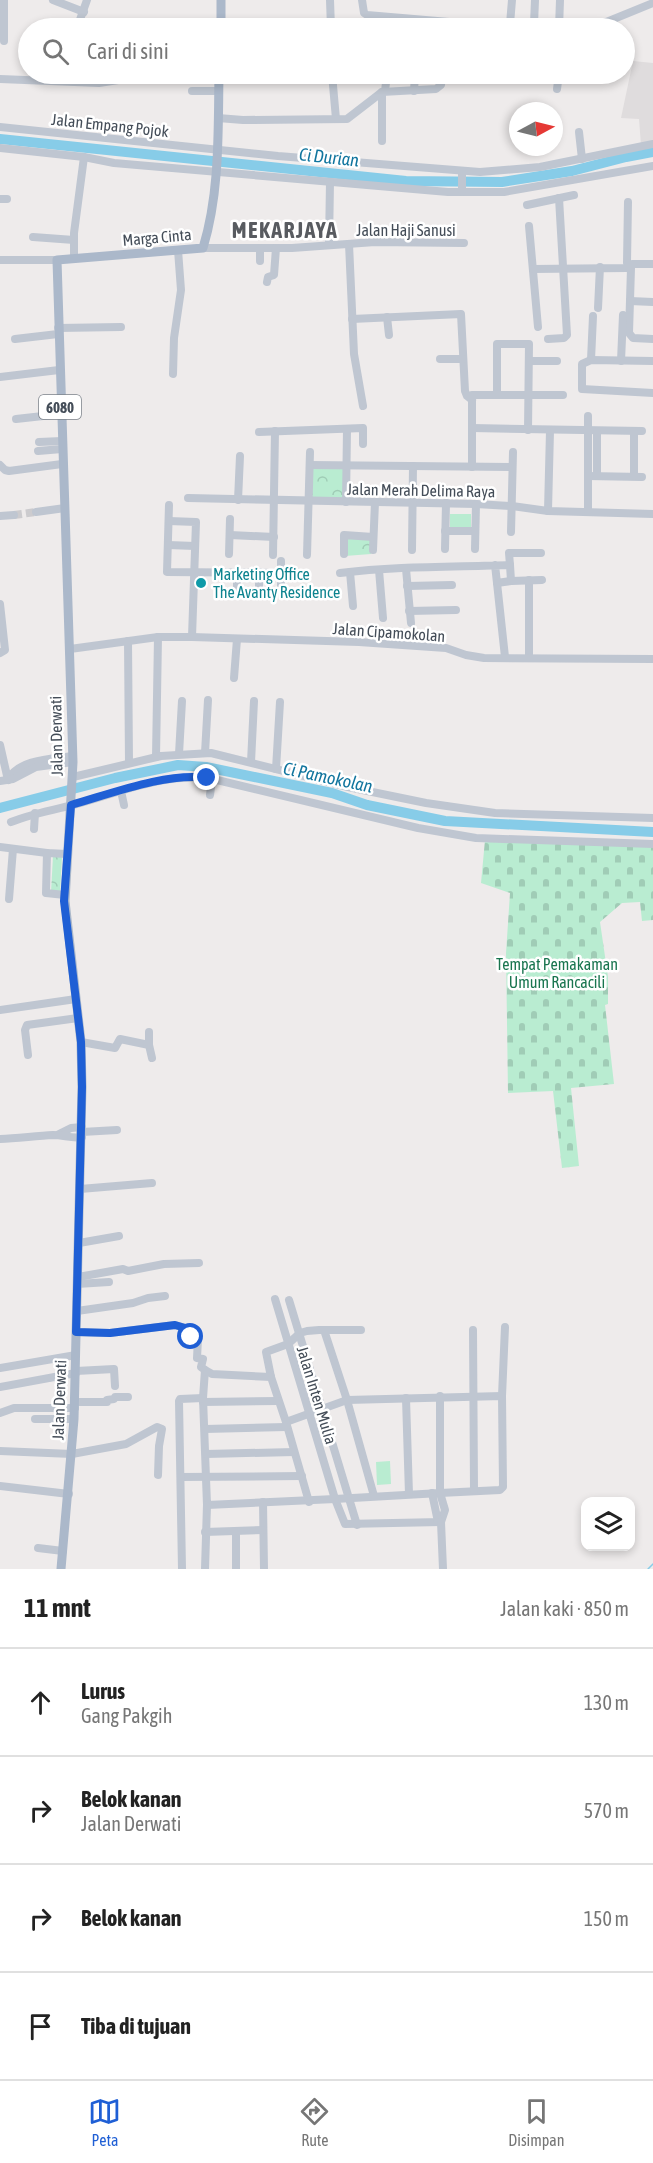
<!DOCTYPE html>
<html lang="id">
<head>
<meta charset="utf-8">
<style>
  :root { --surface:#fff; --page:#f2f2f2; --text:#222; --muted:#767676; --line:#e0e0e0; --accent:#1f5fd5 }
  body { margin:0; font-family:"Asap Condensed",sans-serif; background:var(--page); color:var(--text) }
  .controls { position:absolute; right:18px; bottom:18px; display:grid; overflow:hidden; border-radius:12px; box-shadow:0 3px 9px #0003 }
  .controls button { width:54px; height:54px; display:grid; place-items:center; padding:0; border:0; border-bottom:2px solid var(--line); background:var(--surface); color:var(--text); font:30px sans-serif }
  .compass { position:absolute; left:509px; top:102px; width:54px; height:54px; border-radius:50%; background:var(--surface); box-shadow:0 3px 9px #0003; rotate:83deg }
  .stop { position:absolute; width:18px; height:18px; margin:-14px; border:4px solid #1f5fd5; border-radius:50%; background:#fff }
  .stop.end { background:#1f5fd5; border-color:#fff; box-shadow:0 2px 6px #0008 }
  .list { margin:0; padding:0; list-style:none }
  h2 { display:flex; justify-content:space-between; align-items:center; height:78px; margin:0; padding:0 24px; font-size:26px }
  h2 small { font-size:20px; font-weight:400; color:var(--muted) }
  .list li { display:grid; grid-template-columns:39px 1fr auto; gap:18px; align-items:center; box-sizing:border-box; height:108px; padding:0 24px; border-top:2px solid var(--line) }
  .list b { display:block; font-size:22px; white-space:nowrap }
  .list p { margin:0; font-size:20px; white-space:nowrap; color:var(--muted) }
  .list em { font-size:20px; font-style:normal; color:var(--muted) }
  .icon { flex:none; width:33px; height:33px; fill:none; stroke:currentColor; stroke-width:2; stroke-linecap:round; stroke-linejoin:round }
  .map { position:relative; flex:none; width:653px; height:1569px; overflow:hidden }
  .search { position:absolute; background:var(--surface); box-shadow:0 3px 9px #0003; left:18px; right:18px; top:18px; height:66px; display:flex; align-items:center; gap:15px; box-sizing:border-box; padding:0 21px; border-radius:33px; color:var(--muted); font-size:22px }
  .sheet { height:510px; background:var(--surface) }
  nav { display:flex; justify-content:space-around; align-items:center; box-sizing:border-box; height:84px; border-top:2px solid var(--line); background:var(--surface); font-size:16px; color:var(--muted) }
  nav a { display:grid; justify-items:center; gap:3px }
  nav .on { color:var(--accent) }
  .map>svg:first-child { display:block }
  .education { fill:#dfdcdd }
  .cemetery { fill:url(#cemetery-stones) }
  .park { fill:url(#park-crowns) }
  .garden { fill:#b9ecd1 }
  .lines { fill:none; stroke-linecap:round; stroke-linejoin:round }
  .stream { stroke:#87cce8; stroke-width:1.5 }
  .river { stroke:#87cce8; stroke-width:10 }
  .minor-tunnel { stroke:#cccbce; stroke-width:8; stroke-dasharray:8 4; stroke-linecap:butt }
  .minor { stroke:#bfc6d1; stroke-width:8 }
  .major { stroke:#abb8ca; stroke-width:9 }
  .route { stroke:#1f5fd5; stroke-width:8 }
  .culture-dot { fill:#0f9aa8; stroke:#fff; stroke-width:2 }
  .labels { text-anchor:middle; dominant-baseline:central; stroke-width:5; stroke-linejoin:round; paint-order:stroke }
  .shield { fill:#fff; stroke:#7c828a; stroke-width:1.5 }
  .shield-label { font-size:15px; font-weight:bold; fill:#444d58 }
  .street-label { font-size:16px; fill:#444d58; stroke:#fff }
  .culture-label { font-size:16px; fill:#0d838f; stroke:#fff; text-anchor:start }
  .park-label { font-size:16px; fill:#19754f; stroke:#fff }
  .water-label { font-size:18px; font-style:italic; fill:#11759e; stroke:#fff }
  .district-label { font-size:22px; font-weight:bold; letter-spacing:1.5px; fill:#585b60; stroke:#fff }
</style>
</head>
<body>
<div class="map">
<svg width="653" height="1569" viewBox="0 0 653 1569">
  <defs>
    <pattern id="cemetery-stones" width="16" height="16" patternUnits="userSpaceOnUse" patternTransform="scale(1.5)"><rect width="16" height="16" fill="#b9ecd1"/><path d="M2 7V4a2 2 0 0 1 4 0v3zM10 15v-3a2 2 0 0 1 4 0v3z" fill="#a0ccb6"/></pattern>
    <pattern id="park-crowns" width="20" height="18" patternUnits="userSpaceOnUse" patternTransform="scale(1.5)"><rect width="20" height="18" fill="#b9ecd1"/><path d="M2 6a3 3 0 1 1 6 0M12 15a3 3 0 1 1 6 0" fill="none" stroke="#a0ccb6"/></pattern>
  </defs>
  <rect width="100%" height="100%" fill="#eeebeb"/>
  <polygon class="education" points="633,61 653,63 653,143 641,145 639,119 621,118"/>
  <polygon class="cemetery" points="485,840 653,846 653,920 642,921 640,902 622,903 600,922 608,977 608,1004 605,1005 614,1084 571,1088 579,1166 562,1168 553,1091 508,1093 506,953 510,893 481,883"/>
  <g class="park">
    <polygon points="311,466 345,467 344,500 310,499"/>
    <polygon points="346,538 371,539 371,554 345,556"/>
    <polygon points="53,856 62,857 60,892 51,892"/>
  </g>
  <g class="garden">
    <rect x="450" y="514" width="21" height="13"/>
    <polygon points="390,1461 391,1484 377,1485 376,1462"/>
  </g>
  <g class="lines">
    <polyline class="stream" points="648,1569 653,1564"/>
    <g class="river">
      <polyline points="0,139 406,181 502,182 572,171 626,157 653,152"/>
      <polyline points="0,808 115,778 178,765 206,767 332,793 367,805 445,821 653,832"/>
    </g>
    <polyline class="minor-tunnel" points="14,515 36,512"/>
    <g class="minor">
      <polyline points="53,0 84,12"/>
      <polyline points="330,0 331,28"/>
      <polyline points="362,0 364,13 367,15 449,22"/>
      <polyline points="510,24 512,0"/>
      <polyline points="534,24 535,0"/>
      <polyline points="77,28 87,0"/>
      <polyline points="392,28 393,19"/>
      <polyline points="448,28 449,22 599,25 653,3"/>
      <polyline points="559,28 560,0"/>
      <polyline points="4,41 4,0"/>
      <polyline points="158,74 163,79 168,77 169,74"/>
      <polyline points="332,74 336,119"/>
      <polyline points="0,79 99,83 157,74"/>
      <polyline points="557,89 559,74"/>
      <polyline points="192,91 219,91"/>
      <polyline points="385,91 387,74"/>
      <polyline points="414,91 415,74"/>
      <polyline points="382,92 382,141"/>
      <polyline points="218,118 243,120 347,119 382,92 436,89 441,85 442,74"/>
      <polyline points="0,127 278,156 480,172 540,167 653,144"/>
      <polyline points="579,132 582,159"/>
      <polyline points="0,148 84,157 114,163 448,192 504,192 653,166"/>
      <polyline points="462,192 462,171"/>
      <polyline points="0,199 7,199"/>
      <polyline points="628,202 627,263 631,268 629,333 633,338 653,339"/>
      <polyline points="527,205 574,195"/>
      <polyline points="529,226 538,327"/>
      <polyline points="33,237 74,240"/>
      <polyline points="329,244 330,182"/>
      <polyline points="349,244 354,354 363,406"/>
      <polyline points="203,248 292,248 375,242 464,243"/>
      <polyline points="260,248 260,261"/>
      <polyline points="74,259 74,233 84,157"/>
      <polyline points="0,260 57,260"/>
      <polyline points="533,269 627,268 632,264 653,264"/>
      <polyline points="267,282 268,277 274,275 276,248"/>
      <polyline points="630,301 653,302"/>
      <polyline points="598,308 600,267"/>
      <polyline points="387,317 389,335"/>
      <polyline points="352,319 461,314 465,391 467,396 472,400"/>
      <polyline points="58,328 121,327"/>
      <polyline points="15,339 58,334"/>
      <polyline points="548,339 564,338 567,335 559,198"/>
      <polyline points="440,359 463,359"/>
      <polyline points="591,360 593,316"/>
      <polyline points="529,361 557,361"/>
      <polyline points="621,361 623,315"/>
      <polyline points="653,361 591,360 582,364 582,389 653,393"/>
      <polyline points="173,374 174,338 181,290 178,250"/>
      <polyline points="0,377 59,370"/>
      <polyline points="497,395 497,344 529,344 528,430"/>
      <polyline points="16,419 61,414"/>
      <polyline points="472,428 642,431"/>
      <polyline points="259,432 363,428 363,444"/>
      <polyline points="39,442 62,441"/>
      <polyline points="38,451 62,449"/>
      <polyline points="0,465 5,470 9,471 62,464"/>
      <polyline points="310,465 512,467"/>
      <polyline points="472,467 472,395 563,395"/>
      <polyline points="588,476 642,477"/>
      <polyline points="597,476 597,431"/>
      <polyline points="634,476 634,431"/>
      <polyline points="188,498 476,504 512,506 548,511 653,514"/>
      <polyline points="238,500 240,456"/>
      <polyline points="346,502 347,429"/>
      <polyline points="169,505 167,572 281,573"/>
      <polyline points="548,511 550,431"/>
      <polyline points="36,512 65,508"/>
      <polyline points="588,512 588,416"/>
      <polyline points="0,516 14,515"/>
      <polyline points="169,521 196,522 192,637"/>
      <polyline points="445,531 475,531"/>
      <polyline points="511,532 513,452"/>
      <polyline points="230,535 274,537"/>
      <polyline points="168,545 195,546"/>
      <polyline points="445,549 446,503"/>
      <polyline points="475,549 476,504"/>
      <polyline points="373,550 375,502"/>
      <polyline points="412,550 413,466"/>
      <polyline points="229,554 230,519"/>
      <polyline points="344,554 344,535 373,537"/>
      <polyline points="273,555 275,431"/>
      <polyline points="307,555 310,452"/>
      <polyline points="510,565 509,553 541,553"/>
      <polyline points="406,569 411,623"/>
      <polyline points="379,570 383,618"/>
      <polyline points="350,572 353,606"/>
      <polyline points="237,573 237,590"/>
      <path d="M 340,573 C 396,566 454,567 510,565 L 511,581 L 497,583 L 495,565"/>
      <polyline points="529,580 529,657"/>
      <polyline points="511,581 542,580"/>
      <polyline points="497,583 505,657"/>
      <polyline points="407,586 452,585"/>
      <polyline points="281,588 281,561"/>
      <polyline points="259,589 259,572"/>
      <polyline points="0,604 5,650 0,653"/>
      <polyline points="409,611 456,610"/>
      <polyline points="128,641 129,763"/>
      <polyline points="70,649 158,637 192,637 359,642 446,648 466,655 484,658 653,659"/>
      <polyline points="234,678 237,639"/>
      <polyline points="0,745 8,780"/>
      <polyline points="205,753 208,700"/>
      <polyline points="179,754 182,701"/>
      <polyline points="156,757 158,637"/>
      <polyline points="251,762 254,701"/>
      <polyline points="276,769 280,702"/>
      <polyline points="73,777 161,756 211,753 348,787 426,803 495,813 653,818"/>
      <path d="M 8,780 C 18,759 52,759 73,756"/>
      <polyline points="0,781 13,779 36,767 73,762"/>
      <polyline points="121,791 124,805"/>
      <polyline points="210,795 212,779"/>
      <path d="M 11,822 C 31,814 52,810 73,805 C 119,793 169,770 217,780 L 418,828 L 476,838 L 653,844"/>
      <polyline points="34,829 35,813"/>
      <polyline points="0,847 47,853 67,854"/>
      <polyline points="47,853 46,893 65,895"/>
      <polyline points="9,899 13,849"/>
      <polyline points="0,1010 76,999"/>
      <polyline points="81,1042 115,1048 120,1039 149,1045 152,1058"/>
      <polyline points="149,1045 149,1032"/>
      <polyline points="28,1055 25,1030 27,1025 78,1018"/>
      <polyline points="82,1132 117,1130"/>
      <polyline points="59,1134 71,1128 82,1127"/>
      <path d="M 0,1139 C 18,1138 36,1136 53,1135 C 64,1135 72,1139 82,1137"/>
      <polyline points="80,1189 152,1183"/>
      <polyline points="79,1243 119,1236"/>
      <polyline points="78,1277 123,1269 128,1271 164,1264 199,1263"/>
      <polyline points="77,1284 109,1282"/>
      <polyline points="289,1300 357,1525"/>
      <polyline points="77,1311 133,1303 148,1298 165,1296"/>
      <polyline points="324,1330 347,1400 374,1496"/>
      <polyline points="361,1330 319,1330 307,1331 300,1333 288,1344 266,1352 271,1377 286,1422 347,1400 502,1396 503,1487 500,1490 440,1493 445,1510 441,1522 345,1524 335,1499 440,1493 440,1396"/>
      <polyline points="473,1330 474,1490"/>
      <polyline points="76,1332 110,1333 175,1325 192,1330 191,1337 198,1339 197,1358 203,1359 201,1367 205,1370 203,1398 207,1505 335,1499 275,1299"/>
      <polyline points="0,1368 76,1355"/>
      <polyline points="205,1370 212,1374 271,1377"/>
      <polyline points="76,1371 114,1369 115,1386"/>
      <polyline points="0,1387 76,1373"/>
      <polyline points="502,1396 505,1327"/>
      <polyline points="406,1398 409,1494"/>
      <polyline points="75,1402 107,1402 107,1400 114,1399 115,1397 128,1397"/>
      <polyline points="203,1402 278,1401"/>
      <polyline points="0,1413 14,1408 75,1408"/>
      <polyline points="35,1419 74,1419"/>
      <polyline points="286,1422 309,1502"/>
      <polyline points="205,1429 286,1427"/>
      <polyline points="0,1451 72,1454 126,1444 157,1427 162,1429 159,1446 158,1475"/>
      <polyline points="206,1454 294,1452"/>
      <polyline points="181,1477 302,1476"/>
      <polyline points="0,1486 69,1494"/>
      <polyline points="432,1493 438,1522"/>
      <polyline points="263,1502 264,1569"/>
      <polyline points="441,1522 443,1569"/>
      <polyline points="236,1531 236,1569"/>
      <polyline points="205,1532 263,1530"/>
      <polyline points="38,1548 63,1551"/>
      <polyline points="182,1569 179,1401 180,1399 203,1398"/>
      <polyline points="205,1569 207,1505"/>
    </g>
    <g class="major">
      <polyline points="221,28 221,0"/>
      <path d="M 61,1569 L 74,1419 L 82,1087 L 81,1042 L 65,901 L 73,762 L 57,260 L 203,248 C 220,192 218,132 219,74"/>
    </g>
  </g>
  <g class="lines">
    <path class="route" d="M 191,1337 L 192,1330 L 175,1325 L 110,1333 L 76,1332 L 82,1087 L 81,1042 L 64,901 L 71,805 C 110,794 167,772 207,778"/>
  </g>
  <circle class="culture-dot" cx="201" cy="583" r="6"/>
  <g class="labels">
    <rect class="shield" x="39" y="395" width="42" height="24" rx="4.5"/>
    <g class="shield-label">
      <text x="60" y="407">6080</text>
    </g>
    <g class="street-label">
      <text transform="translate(110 125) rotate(6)">Jalan Empang Pojok</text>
      <text x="406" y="230">Jalan Haji Sanusi</text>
      <text transform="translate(157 237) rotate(-5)">Marga Cinta</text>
      <text transform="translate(421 490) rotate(1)">Jalan Merah Delima Raya</text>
      <text transform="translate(389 632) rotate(4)">Jalan Cipamokolan</text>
      <text transform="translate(56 736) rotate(-91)">Jalan Derwati</text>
      <text transform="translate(317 1395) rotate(73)">Jalan Inten Mulia</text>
      <text transform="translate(59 1400) rotate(-88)">Jalan Derwati</text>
    </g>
    <g class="culture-label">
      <text x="213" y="574">Marketing Office<tspan x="213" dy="18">The Avanty Residence</tspan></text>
    </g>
    <g class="park-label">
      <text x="557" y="964">Tempat Pemakaman<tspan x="557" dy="18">Umum Rancacili</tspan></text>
    </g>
    <g class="water-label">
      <text transform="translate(329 157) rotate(6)">Ci Durian</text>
      <text transform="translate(328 777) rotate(12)">Ci Pamokolan</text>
    </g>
    <g class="district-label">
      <text x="285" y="230">MEKARJAYA</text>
    </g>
  </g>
</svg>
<div class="controls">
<button><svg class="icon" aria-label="layers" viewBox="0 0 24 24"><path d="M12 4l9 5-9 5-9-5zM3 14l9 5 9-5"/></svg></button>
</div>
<svg class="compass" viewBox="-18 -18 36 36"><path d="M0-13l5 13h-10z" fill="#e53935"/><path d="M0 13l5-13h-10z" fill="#767676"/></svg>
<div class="stop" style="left:191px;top:1337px"></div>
<div class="stop end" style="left:207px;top:778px"></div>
<div class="search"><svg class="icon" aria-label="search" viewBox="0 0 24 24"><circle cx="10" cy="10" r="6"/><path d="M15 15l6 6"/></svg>Cari di sini</div>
</div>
<section class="sheet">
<h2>11 mnt<small>Jalan kaki · 850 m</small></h2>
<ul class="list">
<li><svg class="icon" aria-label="ahead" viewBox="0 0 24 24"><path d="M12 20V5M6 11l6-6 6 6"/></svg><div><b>Lurus</b><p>Gang Pakgih</p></div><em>130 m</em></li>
<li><svg class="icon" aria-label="right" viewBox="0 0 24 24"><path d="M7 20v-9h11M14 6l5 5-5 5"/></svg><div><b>Belok kanan</b><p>Jalan Derwati</p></div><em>570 m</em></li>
<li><svg class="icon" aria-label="right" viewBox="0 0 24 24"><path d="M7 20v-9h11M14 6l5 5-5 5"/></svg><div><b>Belok kanan</b></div><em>150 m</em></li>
<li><svg class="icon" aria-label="arrive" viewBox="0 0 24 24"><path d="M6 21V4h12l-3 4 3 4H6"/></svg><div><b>Tiba di tujuan</b></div></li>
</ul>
</section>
<nav>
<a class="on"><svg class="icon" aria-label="map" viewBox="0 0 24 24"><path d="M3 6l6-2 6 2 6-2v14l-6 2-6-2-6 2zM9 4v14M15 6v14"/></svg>Peta</a>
<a><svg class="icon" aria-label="directions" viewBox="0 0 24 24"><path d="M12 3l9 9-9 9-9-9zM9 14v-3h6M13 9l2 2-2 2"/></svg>Rute</a>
<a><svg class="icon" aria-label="saved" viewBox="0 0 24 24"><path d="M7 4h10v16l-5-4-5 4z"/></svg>Disimpan</a>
</nav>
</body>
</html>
